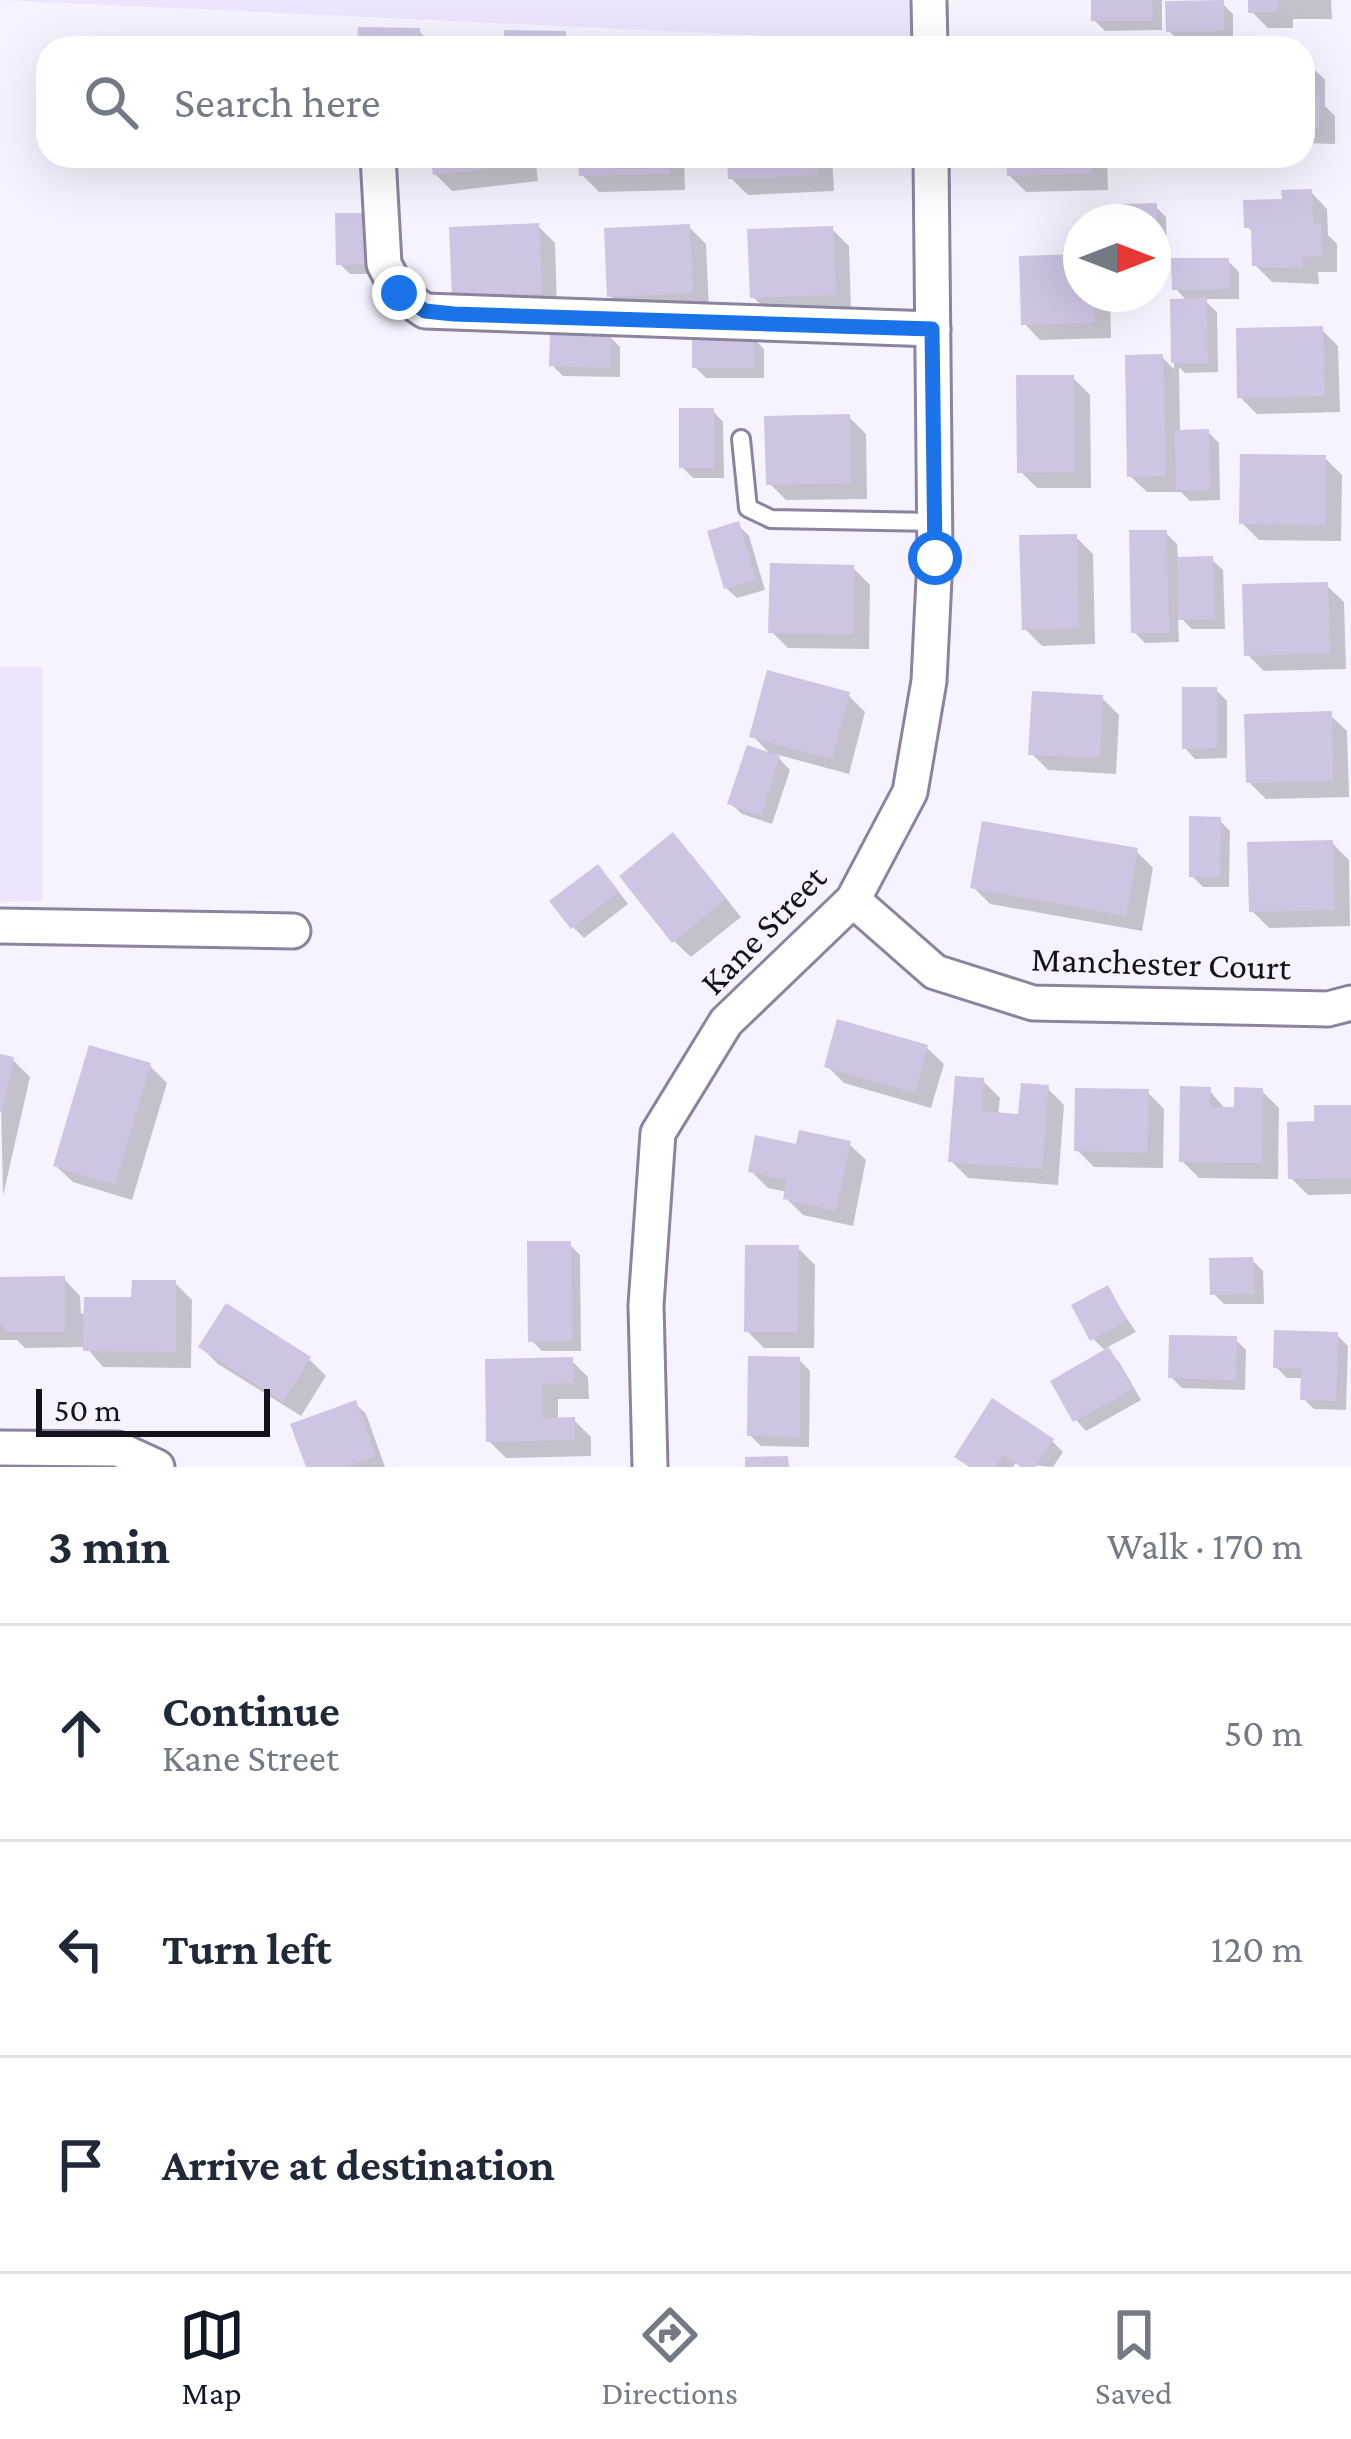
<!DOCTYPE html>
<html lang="en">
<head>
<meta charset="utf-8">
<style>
  :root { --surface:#fff; --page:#f6f6f7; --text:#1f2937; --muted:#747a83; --line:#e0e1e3; --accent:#111827 }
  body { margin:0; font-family:"Crimson Pro",serif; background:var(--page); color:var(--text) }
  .compass { position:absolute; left:1063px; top:204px; width:108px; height:108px; border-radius:50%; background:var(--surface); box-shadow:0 12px 48px #0002; rotate:90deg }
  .scale { position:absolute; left:36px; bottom:30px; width:234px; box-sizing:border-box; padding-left:12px; border:6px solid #15111c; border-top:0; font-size:33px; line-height:42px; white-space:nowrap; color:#15111c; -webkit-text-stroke:9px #f6f2ff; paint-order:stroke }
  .stop { position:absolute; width:36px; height:36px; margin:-27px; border:9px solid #1a73e8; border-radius:50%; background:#fff }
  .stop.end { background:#1a73e8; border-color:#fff; box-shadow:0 3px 12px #0008 }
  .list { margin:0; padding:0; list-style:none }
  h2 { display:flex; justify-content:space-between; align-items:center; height:156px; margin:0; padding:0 48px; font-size:51px }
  h2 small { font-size:39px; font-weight:400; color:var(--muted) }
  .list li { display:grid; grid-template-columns:78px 1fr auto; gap:36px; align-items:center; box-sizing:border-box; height:216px; padding:0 48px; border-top:3px solid var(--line) }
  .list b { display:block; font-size:45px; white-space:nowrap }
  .list p { margin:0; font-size:39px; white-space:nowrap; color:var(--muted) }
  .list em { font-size:39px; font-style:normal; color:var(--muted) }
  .icon { flex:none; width:66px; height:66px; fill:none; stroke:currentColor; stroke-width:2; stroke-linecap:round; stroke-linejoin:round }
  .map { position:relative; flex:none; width:1351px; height:1467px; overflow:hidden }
  .search { position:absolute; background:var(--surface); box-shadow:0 12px 48px #0002; left:36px; right:36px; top:36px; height:132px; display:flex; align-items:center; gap:30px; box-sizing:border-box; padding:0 42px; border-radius:36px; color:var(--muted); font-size:45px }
  .sheet { height:804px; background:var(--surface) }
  nav { display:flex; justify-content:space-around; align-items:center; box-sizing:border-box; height:168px; border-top:3px solid var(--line); background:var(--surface); font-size:33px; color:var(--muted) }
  nav a { display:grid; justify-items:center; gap:6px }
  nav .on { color:var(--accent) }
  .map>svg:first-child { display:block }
  .built { fill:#ece5fd }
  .shadow { fill:#0003 }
  .building { fill:#cec5e3 }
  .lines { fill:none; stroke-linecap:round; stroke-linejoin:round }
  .lane-casing { stroke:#8c839f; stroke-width:22 }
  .street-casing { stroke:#8c839f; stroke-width:39 }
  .lane { stroke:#fff; stroke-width:16 }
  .street { stroke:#fff; stroke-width:33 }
  .route { stroke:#1a73e8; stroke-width:15 }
  .labels { text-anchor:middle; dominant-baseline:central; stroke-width:9; stroke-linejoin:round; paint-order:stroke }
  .street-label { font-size:36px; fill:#15111c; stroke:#f6f2ff }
</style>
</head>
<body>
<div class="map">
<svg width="1351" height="1467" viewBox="0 0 1351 1467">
  <rect width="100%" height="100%" fill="#f6f2ff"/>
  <g class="built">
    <polygon points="0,0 918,0 920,43 304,14"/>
    <polygon points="0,667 42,667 42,901 0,902"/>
  </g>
  <g class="shadow">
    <polygon points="1094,0 1162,0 1162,30 1105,31 1094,20"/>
    <polygon points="1251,0 1331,0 1332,19 1293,19 1293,28 1268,28 1251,11"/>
    <polygon points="1222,3 1233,14 1233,41 1219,41 1226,48 1169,48 1184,46 1169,31"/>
    <polygon points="419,31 430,42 430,48 360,48"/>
    <polygon points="565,34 575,48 507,48"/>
    <polygon points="1303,63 1308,63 1325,80 1325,106 1335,116 1335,144 1303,143"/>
    <polygon points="433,156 535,156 538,181 452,191 435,174"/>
    <polygon points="581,156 684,156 685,190 599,192 582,175"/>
    <polygon points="730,156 832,156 834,191 748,195 731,178"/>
    <polygon points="1009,156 1107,156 1108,190 1026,192 1009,175"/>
    <polygon points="1311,192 1327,209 1328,235 1337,244 1337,272 1318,272 1319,284 1272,282 1255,265 1254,234 1247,226 1285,202"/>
    <polygon points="1155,206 1166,217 1167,274 1153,274 1153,222 1125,222"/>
    <polygon points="367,216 378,274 350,274 339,263"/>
    <polygon points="538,226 555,243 557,309 455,296"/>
    <polygon points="689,227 706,244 709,309 627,313 610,296"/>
    <polygon points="832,229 849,246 851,311 770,314 753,297"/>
    <polygon points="1081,257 1081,294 1110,294 1111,338 1040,340 1024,323"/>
    <polygon points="1228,261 1239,272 1239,299 1203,299 1217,312 1218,372 1185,373 1179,367 1180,433 1208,432 1219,443 1220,500 1190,501 1181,492 1147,492 1130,476 1162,357 1174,369 1173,302 1188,302 1175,288"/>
    <polygon points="1321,329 1338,346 1340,412 1257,414 1240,397"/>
    <polygon points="609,336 620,347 620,377 563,376 552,365"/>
    <polygon points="753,338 764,349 764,378 706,378 695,367"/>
    <polygon points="1073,378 1090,395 1091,488 1037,488 1020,471"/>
    <polygon points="713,411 723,422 724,478 693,478 682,467"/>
    <polygon points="849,417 866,434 867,499 786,500 769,483"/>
    <polygon points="1325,458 1342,475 1341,541 1259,540 1242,523"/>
    <polygon points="738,525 749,536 765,590 737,598 726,588"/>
    <polygon points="1166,533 1177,544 1178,560 1212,560 1223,570 1225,629 1192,629 1178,615 1179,642 1145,643 1134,632"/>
    <polygon points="1076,537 1093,554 1095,644 1042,646 1025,629"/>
    <polygon points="853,568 870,585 869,649 788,648 771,631"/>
    <polygon points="1327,586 1344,602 1346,669 1264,671 1247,654"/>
    <polygon points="1216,690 1227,701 1227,758 1195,759 1185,748"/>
    <polygon points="848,695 865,712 849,774 775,754 790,770 772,824 742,814 731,804 773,757 753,736"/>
    <polygon points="1102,698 1119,715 1116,774 1048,770 1031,753"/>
    <polygon points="1330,715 1347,731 1349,797 1266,799 1249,782"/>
    <polygon points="1219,820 1230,831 1229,887 1203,887 1192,876"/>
    <polygon points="1332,843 1349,860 1350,926 1269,928 1252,911"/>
    <polygon points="1136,851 1153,868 1142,931 990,904 973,887"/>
    <polygon points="690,853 741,917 691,957 674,941"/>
    <polygon points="609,879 628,904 584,938 573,927"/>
    <polygon points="927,1048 944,1064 931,1108 844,1083 827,1066"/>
    <polygon points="0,1057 13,1060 30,1077 3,1196"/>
    <polygon points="150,1066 167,1083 132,1200 73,1182 56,1166"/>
    <polygon points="983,1081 1000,1098 998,1116 1021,1117 1047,1088 1064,1105 1058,1185 968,1178 951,1161"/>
    <polygon points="1209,1090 1226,1110 1237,1110 1262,1091 1279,1108 1278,1179 1199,1178 1182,1161"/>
    <polygon points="1147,1092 1164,1109 1163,1168 1094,1167 1077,1150"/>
    <polygon points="1351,1108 1351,1194 1308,1195 1291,1178 1317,1124"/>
    <polygon points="849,1144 866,1160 853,1226 803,1215 786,1198 787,1192 768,1188 751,1171 798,1147"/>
    <polygon points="569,1244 580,1255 581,1351 542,1351 531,1340"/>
    <polygon points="798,1248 815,1265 814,1348 764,1348 747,1331"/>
    <polygon points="1252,1260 1263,1271 1264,1304 1224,1304 1213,1293"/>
    <polygon points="64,1279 80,1296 81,1314 134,1300 175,1283 192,1300 191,1368 103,1367 86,1347 25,1348 17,1340 0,1340 0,1280"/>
    <polygon points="1107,1289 1136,1332 1106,1348 1119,1362 1141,1400 1086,1431 1076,1420 1107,1352 1093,1339"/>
    <polygon points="1337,1335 1348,1346 1346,1410 1314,1409 1303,1398 1304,1378 1287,1378 1276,1367"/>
    <polygon points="1235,1339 1246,1350 1245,1390 1182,1388 1171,1377"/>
    <polygon points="201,1347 309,1359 326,1376 301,1416 218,1364"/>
    <polygon points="571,1360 588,1377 589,1399 558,1399 558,1421 574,1420 591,1437 591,1456 506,1458 489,1441 488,1362"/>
    <polygon points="799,1360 810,1371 809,1447 761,1446 750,1435"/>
    <polygon points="355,1403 366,1414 385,1467 309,1467"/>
    <polygon points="1052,1441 1063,1452 1053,1467 1015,1464 1013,1467 969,1467 958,1456"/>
  </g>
  <g class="building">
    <polygon points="1091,0 1152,0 1153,21 1091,21"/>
    <polygon points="1224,0 1224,31 1166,32 1165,1"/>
    <polygon points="1248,0 1277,0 1277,12 1248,13"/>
    <polygon points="358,27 420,28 419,48 357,48"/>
    <polygon points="504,30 566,31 566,48 504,48"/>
    <polygon points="723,39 723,48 661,48 661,40"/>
    <polygon points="1303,60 1310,60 1309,96 1320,96 1319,128 1303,128"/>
    <polygon points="430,156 522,156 523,165 433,175"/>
    <polygon points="578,156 669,156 669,174 579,176"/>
    <polygon points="727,156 818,156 818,175 728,179"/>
    <polygon points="1006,156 1092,156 1092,174 1007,176"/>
    <polygon points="1312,189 1313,224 1321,224 1322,256 1303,257 1303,269 1252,266 1251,228 1244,228 1243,200 1282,199 1281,190"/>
    <polygon points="1157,203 1157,222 1122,222 1122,204"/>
    <polygon points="335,213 368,213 368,264 336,265"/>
    <polygon points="539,223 542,293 452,297 449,227"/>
    <polygon points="690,224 693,293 607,297 604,228"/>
    <polygon points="833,226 836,295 750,298 747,229"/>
    <polygon points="1081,254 1081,294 1094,294 1095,323 1021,325 1019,256"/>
    <polygon points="1171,258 1229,258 1229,289 1172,290"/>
    <polygon points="1207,298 1208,363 1171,363 1170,299"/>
    <polygon points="1323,326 1325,396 1237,398 1236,328"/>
    <polygon points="550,332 611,333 610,368 549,366"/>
    <polygon points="692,334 754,335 754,368 692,368"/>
    <polygon points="1163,354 1166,476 1127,477 1125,355"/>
    <polygon points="1016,375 1074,375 1075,472 1017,473"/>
    <rect x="679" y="408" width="35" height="60"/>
    <polygon points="850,414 851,483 766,485 764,416"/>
    <polygon points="1209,429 1210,490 1176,491 1175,430"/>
    <polygon points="1240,454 1326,455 1325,525 1239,524"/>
    <polygon points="739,521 756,580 724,589 707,531"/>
    <polygon points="1129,530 1167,530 1169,633 1131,633"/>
    <polygon points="1077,534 1079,628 1022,630 1019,535"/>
    <polygon points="1213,556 1215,619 1178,620 1177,557"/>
    <polygon points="770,563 854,565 853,634 768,633"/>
    <polygon points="1328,582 1330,653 1244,656 1242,584"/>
    <polygon points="767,670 850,692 832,759 749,737"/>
    <polygon points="1182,687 1217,687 1217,748 1182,749"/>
    <polygon points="1032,691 1103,695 1100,758 1028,755"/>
    <polygon points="1332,711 1333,781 1246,783 1244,714"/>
    <polygon points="747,745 780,756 761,816 727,804"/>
    <polygon points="1189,816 1221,817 1220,877 1189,877"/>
    <polygon points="982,821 1138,848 1126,916 970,888"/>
    <polygon points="673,832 726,899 672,943 619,876"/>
    <polygon points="1333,840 1335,910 1249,912 1247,842"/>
    <polygon points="598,864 619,892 571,929 549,901"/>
    <polygon points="837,1019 928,1045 915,1093 824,1067"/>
    <polygon points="89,1045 151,1063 115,1185 53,1166"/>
    <polygon points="0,1054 14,1057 2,1112 0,1112"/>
    <polygon points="955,1076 984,1078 982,1111 1018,1114 1021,1083 1049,1085 1042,1169 948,1162"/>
    <polygon points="1180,1086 1211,1087 1210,1107 1234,1107 1234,1087 1263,1088 1262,1163 1179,1162"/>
    <polygon points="1075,1088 1149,1089 1147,1153 1074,1151"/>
    <polygon points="1314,1105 1351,1105 1351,1178 1288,1179 1287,1122 1314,1121"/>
    <polygon points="799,1130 851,1141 836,1211 783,1199 786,1180 748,1172 755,1135 796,1144"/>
    <polygon points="527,1241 571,1241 572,1341 528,1342"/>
    <polygon points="745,1245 799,1245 798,1332 744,1332"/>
    <polygon points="1253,1257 1254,1294 1210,1295 1209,1258"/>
    <polygon points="65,1276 65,1332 5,1332 5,1325 0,1325 0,1277"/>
    <polygon points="132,1280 176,1280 176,1352 83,1351 84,1297 131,1297"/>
    <polygon points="1108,1285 1127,1320 1090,1341 1071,1305"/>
    <polygon points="226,1303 311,1357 283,1402 198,1347"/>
    <polygon points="1274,1330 1338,1332 1336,1401 1300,1400 1301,1369 1273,1368"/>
    <polygon points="1169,1335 1237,1336 1236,1380 1168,1378"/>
    <polygon points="1109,1347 1133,1389 1073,1422 1050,1381"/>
    <polygon points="748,1356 800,1357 800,1437 747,1436"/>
    <polygon points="573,1357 573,1383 542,1384 543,1418 575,1417 575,1440 486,1442 485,1359"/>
    <polygon points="992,1398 1054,1439 1035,1467 1021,1467 1003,1455 995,1467 970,1467 954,1457"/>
    <polygon points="356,1400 376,1456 346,1467 306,1467 290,1424"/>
    <polygon points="788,1456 789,1467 745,1467 745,1457"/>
  </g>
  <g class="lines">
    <g class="lane-casing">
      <polyline id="lane" points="741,439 748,508 771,519 935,522"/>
    </g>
    <g class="street-casing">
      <g id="street">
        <polyline points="929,0 930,48"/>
        <polyline points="378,156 384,264 399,293 425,311 933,329"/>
        <polyline points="853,900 935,972 1033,1003 1328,1009 1351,1003"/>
        <polyline points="0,926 293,931"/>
        <polyline points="0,1448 118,1449 157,1467"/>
        <polyline points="650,1467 646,1305 658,1133 726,1022 853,900 910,792 929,681 935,558 931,156"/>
      </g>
    </g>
    <use href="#lane" class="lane"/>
    <use href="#street" class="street"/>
  </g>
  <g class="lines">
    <polyline class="route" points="399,293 425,311 454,314 932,329 935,558"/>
  </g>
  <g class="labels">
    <g class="street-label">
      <text transform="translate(763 930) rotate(-46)">Kane Street</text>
      <text transform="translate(1161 963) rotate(2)">Manchester Court</text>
    </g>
  </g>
</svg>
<svg class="compass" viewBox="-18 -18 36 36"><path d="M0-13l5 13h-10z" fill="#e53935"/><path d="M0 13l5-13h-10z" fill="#747a83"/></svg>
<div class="scale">50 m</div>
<div class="stop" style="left:935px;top:558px"></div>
<div class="stop end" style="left:399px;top:293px"></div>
<div class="search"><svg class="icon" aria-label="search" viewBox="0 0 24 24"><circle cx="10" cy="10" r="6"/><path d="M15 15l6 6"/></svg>Search here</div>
</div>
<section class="sheet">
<h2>3 min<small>Walk · 170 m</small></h2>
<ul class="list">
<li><svg class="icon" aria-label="ahead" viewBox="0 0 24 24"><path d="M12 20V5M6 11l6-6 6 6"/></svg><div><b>Continue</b><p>Kane Street</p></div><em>50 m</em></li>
<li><svg class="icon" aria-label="left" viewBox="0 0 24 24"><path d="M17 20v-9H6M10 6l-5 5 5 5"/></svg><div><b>Turn left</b></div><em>120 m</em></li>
<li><svg class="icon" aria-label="arrive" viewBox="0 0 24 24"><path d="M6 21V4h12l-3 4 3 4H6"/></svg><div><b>Arrive at destination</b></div></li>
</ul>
</section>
<nav>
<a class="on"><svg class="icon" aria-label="map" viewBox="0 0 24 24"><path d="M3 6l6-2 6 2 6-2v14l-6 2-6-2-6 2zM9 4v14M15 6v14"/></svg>Map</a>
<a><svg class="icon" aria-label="directions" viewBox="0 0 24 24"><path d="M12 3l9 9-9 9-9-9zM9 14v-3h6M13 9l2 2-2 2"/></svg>Directions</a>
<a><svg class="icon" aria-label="saved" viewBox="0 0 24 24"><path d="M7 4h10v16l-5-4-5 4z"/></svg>Saved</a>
</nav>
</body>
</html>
